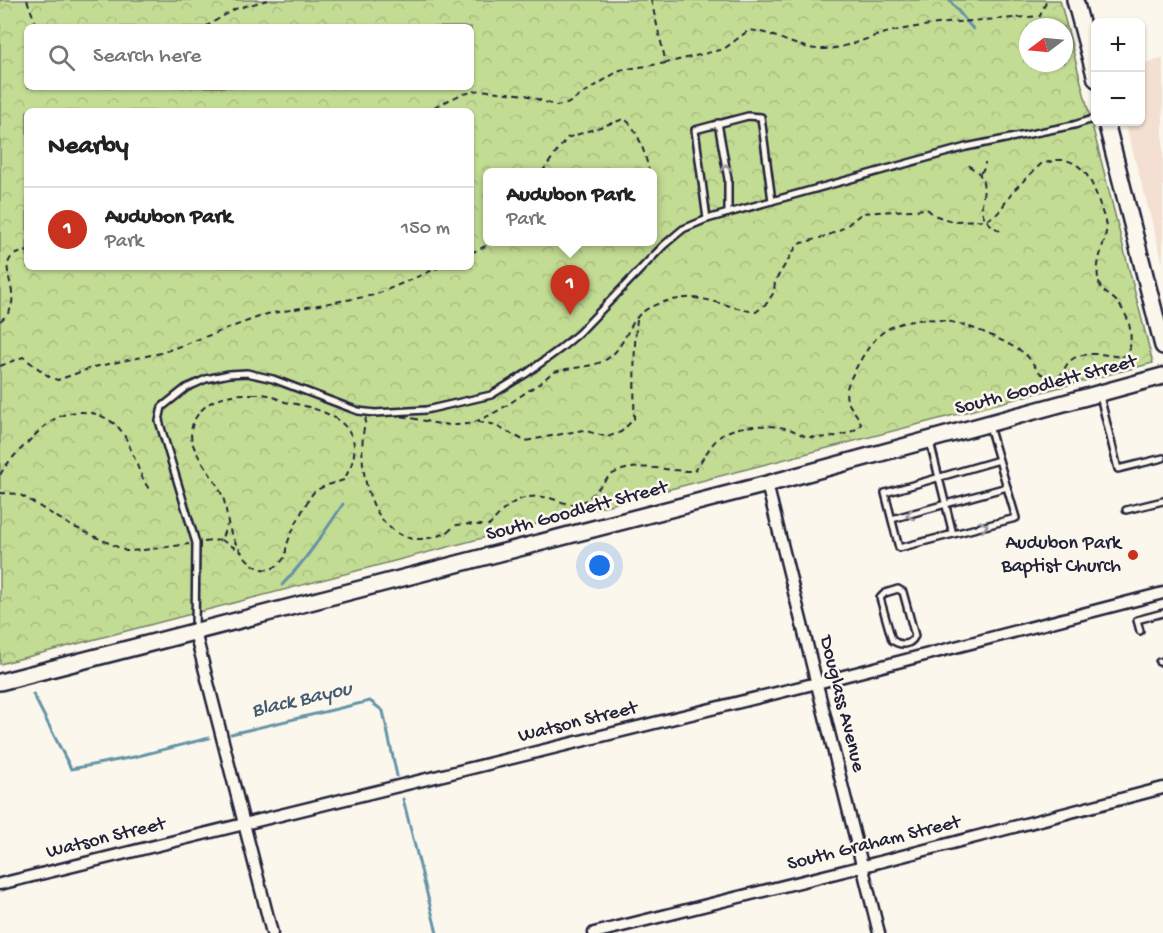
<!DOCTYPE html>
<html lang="en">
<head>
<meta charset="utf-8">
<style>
  :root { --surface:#fff; --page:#f2f2f2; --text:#222; --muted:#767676; --line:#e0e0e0; --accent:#c8321e }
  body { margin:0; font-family:"Gochi Hand",sans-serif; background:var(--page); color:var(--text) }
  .controls { position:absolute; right:18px; top:18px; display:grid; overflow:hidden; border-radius:9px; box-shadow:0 2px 4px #0004 }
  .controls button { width:54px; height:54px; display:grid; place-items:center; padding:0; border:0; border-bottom:2px solid var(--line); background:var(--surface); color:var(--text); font:30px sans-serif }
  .compass { position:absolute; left:1019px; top:18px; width:54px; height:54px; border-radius:50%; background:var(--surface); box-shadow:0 2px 4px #0004; rotate:254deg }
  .you { position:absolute; left:600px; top:566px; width:21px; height:21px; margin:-15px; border:4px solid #fff; border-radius:50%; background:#1a73e8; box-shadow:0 0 0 9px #1a73e833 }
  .badge { display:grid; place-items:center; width:39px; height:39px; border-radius:50%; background:var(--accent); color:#fff; font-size:20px; font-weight:700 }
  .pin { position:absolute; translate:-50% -50px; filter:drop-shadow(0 2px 3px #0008) }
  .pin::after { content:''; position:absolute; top:32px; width:21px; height:18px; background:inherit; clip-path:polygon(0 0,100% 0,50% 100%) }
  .popup { position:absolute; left:483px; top:168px; width:174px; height:78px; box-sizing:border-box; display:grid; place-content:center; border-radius:9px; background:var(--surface); filter:drop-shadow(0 2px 4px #0005); font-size:20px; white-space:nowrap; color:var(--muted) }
  .popup b { font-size:22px; color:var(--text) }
  .popup::after { content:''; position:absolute; left:50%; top:100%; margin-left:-12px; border:12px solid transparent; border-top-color:var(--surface) }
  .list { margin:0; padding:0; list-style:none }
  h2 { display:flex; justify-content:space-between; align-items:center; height:78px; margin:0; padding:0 24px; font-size:26px }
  h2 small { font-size:20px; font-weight:400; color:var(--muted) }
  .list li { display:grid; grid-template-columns:39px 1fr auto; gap:18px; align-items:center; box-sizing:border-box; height:84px; padding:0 24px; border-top:2px solid var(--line) }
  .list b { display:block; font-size:22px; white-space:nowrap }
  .list p { margin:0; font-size:20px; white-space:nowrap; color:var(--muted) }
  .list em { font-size:20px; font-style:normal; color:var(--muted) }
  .icon { flex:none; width:33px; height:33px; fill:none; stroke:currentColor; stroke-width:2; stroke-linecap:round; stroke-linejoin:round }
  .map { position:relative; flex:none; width:1163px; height:933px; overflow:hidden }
  .search { position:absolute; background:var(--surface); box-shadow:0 2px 4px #0004; left:24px; top:24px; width:450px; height:66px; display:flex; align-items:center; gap:15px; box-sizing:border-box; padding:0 21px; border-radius:9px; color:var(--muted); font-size:22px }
  .panel { position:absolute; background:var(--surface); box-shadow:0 2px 4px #0004; left:24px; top:108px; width:450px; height:162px; border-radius:9px }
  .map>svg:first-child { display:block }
  .built { fill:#f4e0d3 }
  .park { fill:url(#park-crowns); stroke:#727f67; stroke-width:1.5; fill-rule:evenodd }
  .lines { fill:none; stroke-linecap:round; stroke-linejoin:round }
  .stream { stroke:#6593a7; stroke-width:3 }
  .lane-casing { stroke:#22223b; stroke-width:10 }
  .street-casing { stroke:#22223b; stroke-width:15 }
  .secondary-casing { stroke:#22223b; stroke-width:20 }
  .path { stroke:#22223b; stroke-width:2; stroke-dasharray:6 4.5; stroke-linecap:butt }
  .lane { stroke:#fbf7ec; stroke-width:5 }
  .street { stroke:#fbf7ec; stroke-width:10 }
  .secondary { stroke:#fbf7ec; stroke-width:15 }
  .oneway { stroke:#99979c }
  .poi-dot { fill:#c8321e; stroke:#fbf7ec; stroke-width:2 }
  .labels { text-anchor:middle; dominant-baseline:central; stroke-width:5; stroke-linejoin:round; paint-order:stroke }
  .street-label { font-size:20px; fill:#22223b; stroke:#fbf7ec }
  .poi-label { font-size:20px; fill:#22223b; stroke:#fbf7ec; text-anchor:end }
  .water-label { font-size:21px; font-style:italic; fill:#435b71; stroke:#fbf7ec }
</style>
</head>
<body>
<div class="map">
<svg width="1163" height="933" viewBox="0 0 1163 933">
  <defs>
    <pattern id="park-crowns" width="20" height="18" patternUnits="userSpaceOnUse" patternTransform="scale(1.5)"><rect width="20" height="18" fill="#c3dc93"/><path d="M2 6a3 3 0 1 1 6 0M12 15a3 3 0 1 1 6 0" fill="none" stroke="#a7bc80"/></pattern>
  </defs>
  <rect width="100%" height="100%" fill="#fbf7ec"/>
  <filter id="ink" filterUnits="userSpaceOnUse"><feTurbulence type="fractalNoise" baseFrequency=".0167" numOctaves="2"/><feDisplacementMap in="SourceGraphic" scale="12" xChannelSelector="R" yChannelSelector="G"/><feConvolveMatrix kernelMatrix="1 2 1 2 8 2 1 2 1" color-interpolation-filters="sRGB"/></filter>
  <g filter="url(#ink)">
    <polygon class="built" points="1163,58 1163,264 1125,122 1140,122 1141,64"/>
    <path class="park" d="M 0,0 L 1060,0 L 1153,363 L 0,664 ZM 27,27 L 471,27 L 471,87 L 27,87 ZM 1028,27 L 1064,27 L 1064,63 L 1028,63 ZM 27,111 L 471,111 L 471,267 L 27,267 ZM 488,172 L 652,172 L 652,242 L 488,242 Z"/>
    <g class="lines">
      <g class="stream">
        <polyline points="949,0 973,29"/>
        <path d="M 282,585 C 306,560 324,533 343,504"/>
        <polyline points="33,694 71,769 134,757 209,738"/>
        <polyline points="231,734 370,701 383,711 397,776"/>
        <polyline points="403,799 437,933"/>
      </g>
      <g class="lane-casing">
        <g id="lane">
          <polyline points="718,123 728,179 728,213"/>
          <polyline points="707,219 695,130 748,116 761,117 772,201"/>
          <polyline points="1100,396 1118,469 1163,458"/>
          <polyline points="989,426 1016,518 899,548 885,493 999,460"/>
          <polyline points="930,442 953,534"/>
          <polyline points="1126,510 1163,501"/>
          <polyline points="892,519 1007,487"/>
          <path d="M 898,589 L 903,592 L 915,636 C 910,646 900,646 892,640 L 880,598 L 885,593 Z"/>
          <polyline points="195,631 196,543 159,421 162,407 186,388 206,379 229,374 247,373 273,379 358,411 375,413 426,410 491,395 527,373 560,349 579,333 664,245 683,229 707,219 966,147 1074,125 1096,118"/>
          <polyline points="1140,631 1137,620 1163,613"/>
          <polyline points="1159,662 1163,661"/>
        </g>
      </g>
      <g class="street-casing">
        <g id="street">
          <polyline points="767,484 879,933"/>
          <polyline points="195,632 272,933"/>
          <polyline points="0,884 817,683 1163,593"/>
          <polyline points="594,933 864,866 1163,788"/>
        </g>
      </g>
      <g class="secondary-casing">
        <g id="secondary">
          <polyline points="1075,0 1096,79"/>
          <polyline points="1106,122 1163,346"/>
          <polyline points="0,682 767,484 1163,376"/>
        </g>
      </g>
      <g class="path">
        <polyline points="27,0 37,27"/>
        <path d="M 651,0 L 666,63 L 724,49 L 749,30 C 774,32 794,48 819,49 C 846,50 869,36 894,31 C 942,21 992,20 1040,16 L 1047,0"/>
        <polyline points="205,27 235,9 268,0"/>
        <polyline points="425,111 460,95 480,90 526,95 556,106 567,104 620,70 666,63"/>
        <path d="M 1057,160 C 1083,158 1093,183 1100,205 C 1102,213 1107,223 1106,232 C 1103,250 1093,267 1100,286 C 1103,293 1112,296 1117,302 C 1130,317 1133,333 1129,353 L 1121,357 C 1106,355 1080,349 1068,363 C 1065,367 1063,372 1060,376 C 1034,381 1038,362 1021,351 C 983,329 928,305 886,330 C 873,338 862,357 855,370 C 850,380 842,393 849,404 C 853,411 858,415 861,424 C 854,436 822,439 809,437 C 803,436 797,432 792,430 C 774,424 744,424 727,432 C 712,439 704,459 694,471 C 668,472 635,460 611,475 C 600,483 595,497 580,503 C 572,506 562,502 553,499 C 524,491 507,503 490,525 C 481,526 465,523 457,525 C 453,526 450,531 446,533 C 437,537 420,541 409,538 C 365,526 356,456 366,418 C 372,417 378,416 384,415 C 414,414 443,432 474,422 C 499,413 518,397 540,383 C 545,380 549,374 554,372 C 572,366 596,369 611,356 C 624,345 628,327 639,315 C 648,307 660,302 672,300 C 679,299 687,297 694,298 C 716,300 735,309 756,312 L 767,303 L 774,292 L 775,281 L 798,244 L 827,236 L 845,227 L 862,213 L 927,209 L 934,215 L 951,221 L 987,220 L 998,213 L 1015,189 L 1041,164 Z"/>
        <path d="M 969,165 C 972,169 978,171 980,175 C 993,197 964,213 1004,233"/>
        <path d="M 542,172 L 567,138 L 624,119 C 637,125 647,159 649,172"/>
        <polyline points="980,173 985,168 985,162"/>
        <polyline points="471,253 494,242"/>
        <path d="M 0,321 C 27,302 0,274 10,259 C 13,253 22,253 27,251"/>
        <polyline points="0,366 23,357 51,378 58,380 94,367 161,353 267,314 375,295 440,267"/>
        <path d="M 253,394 C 260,394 266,394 272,396 C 278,399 283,402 290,403 C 320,408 365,422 352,463 C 350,469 347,474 344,480 C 334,483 322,486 314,492 C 308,498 289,536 287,545 C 285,550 287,554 284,558 C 281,563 275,568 270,569 C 252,574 234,544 230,530 C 226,519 227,506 222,495 C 215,478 201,464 194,447 C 185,427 198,408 217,399 C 229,394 241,394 253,394 Z"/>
        <path d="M 478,422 L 492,424 L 525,441 L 583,430 L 607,437 L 621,432 L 634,419 C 635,386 633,353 637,320"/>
        <path d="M 0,475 C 8,461 18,452 30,440 C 36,434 43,427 50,422 C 70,407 100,409 118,427 C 132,442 136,471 149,489"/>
        <polyline points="0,493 19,494 70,525 126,551 144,550 189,544"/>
        <polyline points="221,540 242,552"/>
        <polyline points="204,542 221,540 227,525"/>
      </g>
      <use href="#lane" class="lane"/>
      <use href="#street" class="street"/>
      <use href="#secondary" class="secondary"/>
    </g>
    <defs><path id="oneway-chevron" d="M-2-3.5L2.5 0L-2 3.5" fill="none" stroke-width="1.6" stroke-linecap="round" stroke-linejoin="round" transform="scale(1.5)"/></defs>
    <g class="oneway">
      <use href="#oneway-chevron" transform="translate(726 168) rotate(-99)"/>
      <use href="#oneway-chevron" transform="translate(910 515) rotate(165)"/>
      <use href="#oneway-chevron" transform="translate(984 526) rotate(-14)"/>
    </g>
  </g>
  <circle class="poi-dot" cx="1133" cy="555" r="6"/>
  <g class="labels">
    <g class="street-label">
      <text transform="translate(1046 386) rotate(-15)">South Goodlett Street</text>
      <text transform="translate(577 512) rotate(-15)">South Goodlett Street</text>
      <text transform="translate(841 704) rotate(76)">Douglass Avenue</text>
      <text transform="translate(578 723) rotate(-14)">Watson Street</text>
      <text transform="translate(106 839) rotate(-14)">Watson Street</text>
      <text transform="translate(874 844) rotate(-14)">South Graham Street</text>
    </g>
    <g class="poi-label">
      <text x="1121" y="544">Audubon Park<tspan x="1121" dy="23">Baptist Church</tspan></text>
    </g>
    <g class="water-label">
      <text transform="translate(302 701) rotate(-13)">Black Bayou</text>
    </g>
  </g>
</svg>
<div class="controls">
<button>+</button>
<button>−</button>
</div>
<svg class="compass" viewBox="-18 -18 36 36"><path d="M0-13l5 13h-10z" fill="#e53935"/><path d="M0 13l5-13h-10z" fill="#767676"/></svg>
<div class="you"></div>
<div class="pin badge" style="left:570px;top:315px">1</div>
<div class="popup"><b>Audubon Park</b>Park</div>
<div class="search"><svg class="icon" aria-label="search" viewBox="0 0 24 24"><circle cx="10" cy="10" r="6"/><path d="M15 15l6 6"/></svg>Search here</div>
<section class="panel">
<h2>Nearby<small></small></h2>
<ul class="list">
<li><span class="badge">1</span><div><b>Audubon Park</b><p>Park</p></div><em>150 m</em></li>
</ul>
</section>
</div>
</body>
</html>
